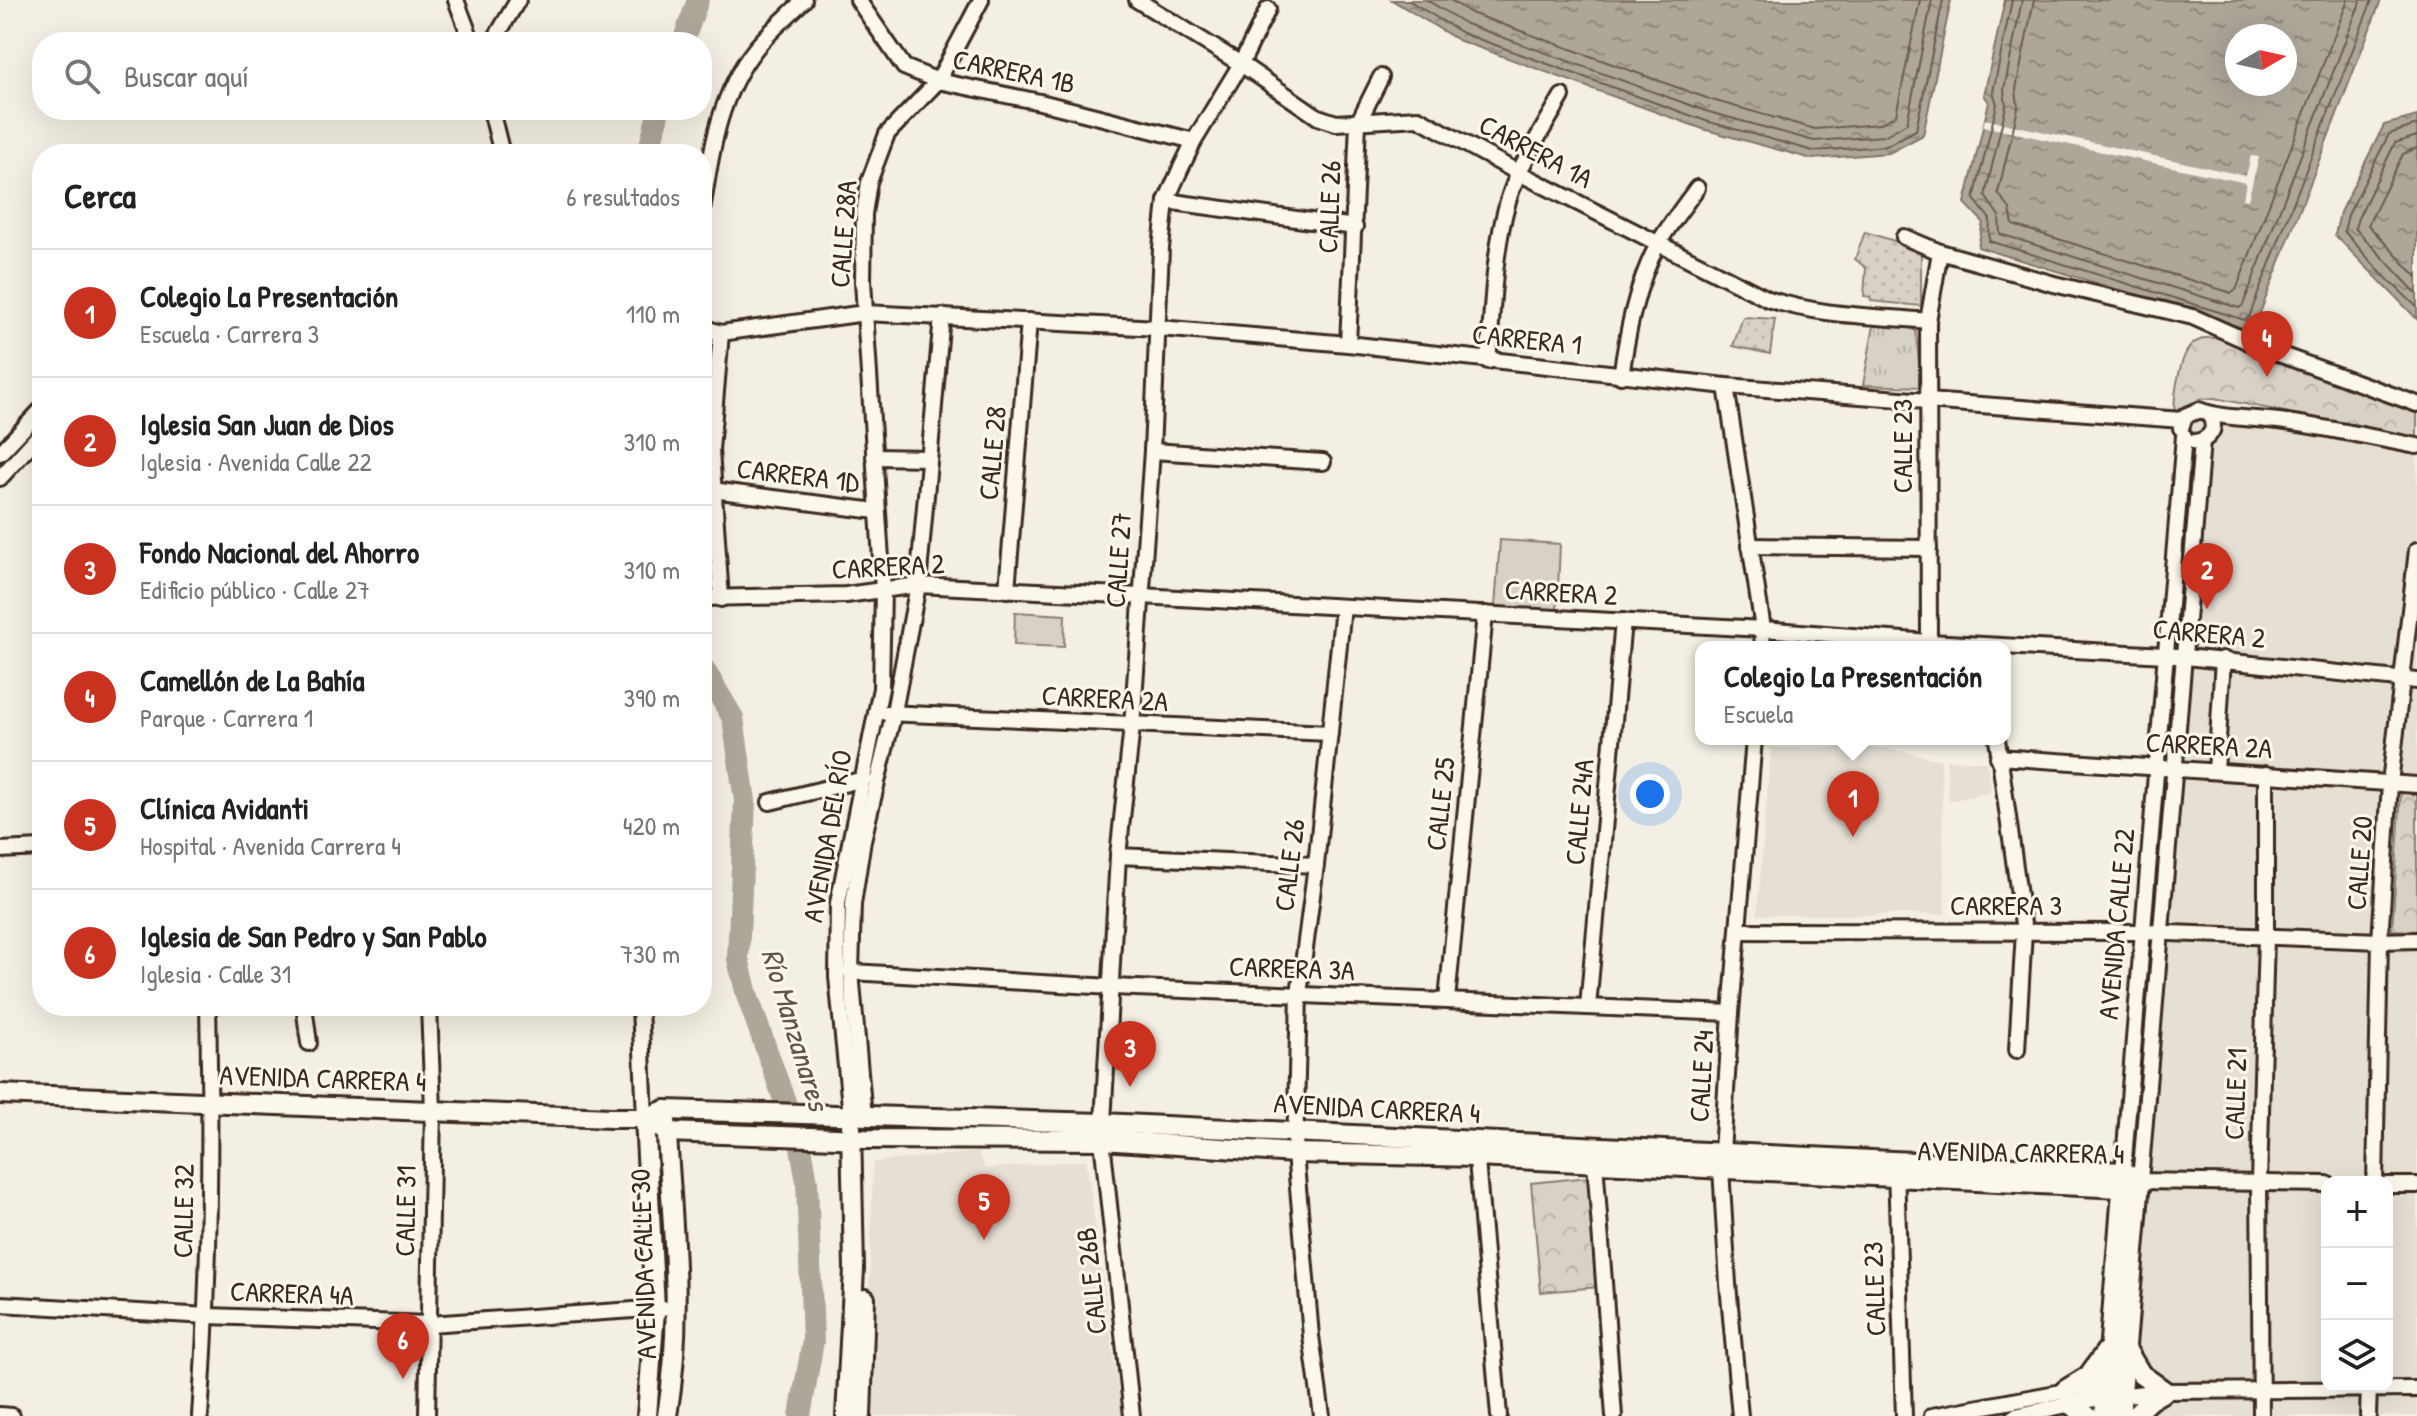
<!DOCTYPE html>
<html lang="es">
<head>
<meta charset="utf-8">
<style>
  :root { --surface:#fff; --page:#f2f2f2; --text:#222; --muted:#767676; --line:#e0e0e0; --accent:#c8321e }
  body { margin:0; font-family:"Patrick Hand",sans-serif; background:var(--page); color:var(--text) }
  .controls { position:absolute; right:24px; bottom:24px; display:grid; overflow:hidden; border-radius:16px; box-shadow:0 8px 32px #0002 }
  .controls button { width:72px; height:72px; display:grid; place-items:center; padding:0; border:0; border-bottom:2px solid var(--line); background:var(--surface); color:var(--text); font:40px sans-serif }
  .compass { position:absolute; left:2225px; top:24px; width:72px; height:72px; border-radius:50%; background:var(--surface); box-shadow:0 8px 32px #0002; rotate:81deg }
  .you { position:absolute; left:1650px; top:794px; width:28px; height:28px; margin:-20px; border:6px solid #fff; border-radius:50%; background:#1a73e8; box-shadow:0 0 0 12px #1a73e833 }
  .badge { display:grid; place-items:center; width:52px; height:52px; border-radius:50%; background:var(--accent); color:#fff; font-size:26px; font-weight:700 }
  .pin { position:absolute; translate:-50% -66px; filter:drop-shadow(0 2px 4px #0008) }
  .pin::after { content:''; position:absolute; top:42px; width:28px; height:24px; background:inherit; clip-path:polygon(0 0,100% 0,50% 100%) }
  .popup { position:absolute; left:1695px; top:641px; width:316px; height:104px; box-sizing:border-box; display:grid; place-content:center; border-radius:16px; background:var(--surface); filter:drop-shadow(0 2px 6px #0005); font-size:26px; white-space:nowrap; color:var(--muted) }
  .popup b { font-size:30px; color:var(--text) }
  .popup::after { content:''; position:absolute; left:50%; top:100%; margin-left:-16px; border:16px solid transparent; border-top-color:var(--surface) }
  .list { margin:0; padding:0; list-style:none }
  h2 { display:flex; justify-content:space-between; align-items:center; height:104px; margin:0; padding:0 32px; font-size:34px }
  h2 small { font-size:26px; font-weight:400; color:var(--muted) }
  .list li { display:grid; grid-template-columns:52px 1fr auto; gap:24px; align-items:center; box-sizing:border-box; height:128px; padding:0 32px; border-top:2px solid var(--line) }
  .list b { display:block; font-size:30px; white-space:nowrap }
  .list p { margin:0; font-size:26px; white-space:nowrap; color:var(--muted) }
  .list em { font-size:26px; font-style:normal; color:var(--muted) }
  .icon { flex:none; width:44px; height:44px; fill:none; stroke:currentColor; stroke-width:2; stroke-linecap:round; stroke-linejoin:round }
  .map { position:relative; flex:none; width:2417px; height:1416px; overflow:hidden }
  .search { position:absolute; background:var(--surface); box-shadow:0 8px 32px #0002; left:32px; top:32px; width:680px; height:88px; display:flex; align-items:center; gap:20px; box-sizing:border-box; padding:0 28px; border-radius:32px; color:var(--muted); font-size:30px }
  .panel { position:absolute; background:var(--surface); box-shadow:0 8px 32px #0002; left:32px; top:144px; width:680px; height:872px; border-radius:32px }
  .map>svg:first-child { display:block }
  .built { fill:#e5dfd4; fill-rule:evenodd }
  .grass { fill:url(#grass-tufts); stroke:#8a7e72; stroke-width:2 }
  .forest { fill:url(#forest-crowns); stroke:#8a7e72; stroke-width:2 }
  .garden { fill:url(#garden-dots); stroke:#8a7e72; stroke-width:2 }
  .pitch { fill:#d8d1c6; stroke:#8a7e72; stroke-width:2 }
  .water { fill:url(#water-ripples); stroke:#817468; stroke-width:2; fill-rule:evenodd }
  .pier { fill:#f3efe4 }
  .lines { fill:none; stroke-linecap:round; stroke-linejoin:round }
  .shore { stroke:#695c50; stroke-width:2 }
  .river { stroke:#afa69a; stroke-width:22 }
  .minor-casing { stroke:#3b2a1e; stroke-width:20 }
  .major-casing { stroke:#3b2a1e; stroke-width:24 }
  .minor { stroke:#fbf7ec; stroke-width:14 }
  .major { stroke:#fbf7ec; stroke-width:18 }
  .labels { text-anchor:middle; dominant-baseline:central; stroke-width:6; stroke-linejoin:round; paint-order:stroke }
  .street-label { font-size:28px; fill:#3b2a1e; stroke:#fbf7ec }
  .water-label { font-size:30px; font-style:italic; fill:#645549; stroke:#fbf7ec }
</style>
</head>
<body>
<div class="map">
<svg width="2417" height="1416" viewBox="0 0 2417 1416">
  <defs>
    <pattern id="grass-tufts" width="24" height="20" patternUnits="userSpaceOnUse" patternTransform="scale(2)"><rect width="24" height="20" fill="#d8d1c6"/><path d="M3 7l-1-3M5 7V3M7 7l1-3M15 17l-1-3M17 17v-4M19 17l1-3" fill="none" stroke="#bab4aa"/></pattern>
    <pattern id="forest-crowns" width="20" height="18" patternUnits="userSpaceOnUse" patternTransform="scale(2)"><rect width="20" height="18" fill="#d8d1c6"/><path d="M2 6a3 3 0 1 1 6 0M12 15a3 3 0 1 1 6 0" fill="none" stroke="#bab4aa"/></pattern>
    <pattern id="garden-dots" width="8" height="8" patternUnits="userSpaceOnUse" patternTransform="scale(2)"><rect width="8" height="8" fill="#d8d1c6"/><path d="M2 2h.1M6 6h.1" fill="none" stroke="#bab4aa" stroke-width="1.8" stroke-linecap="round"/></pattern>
    <pattern id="water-ripples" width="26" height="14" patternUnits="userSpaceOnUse" patternTransform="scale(2)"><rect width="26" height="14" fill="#afa69a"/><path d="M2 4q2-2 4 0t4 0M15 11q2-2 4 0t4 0" fill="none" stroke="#90877d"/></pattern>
  </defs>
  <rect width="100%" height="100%" fill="#f3efe4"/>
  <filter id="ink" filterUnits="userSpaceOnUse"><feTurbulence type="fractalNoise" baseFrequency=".0125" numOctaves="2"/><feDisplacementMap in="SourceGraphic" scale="16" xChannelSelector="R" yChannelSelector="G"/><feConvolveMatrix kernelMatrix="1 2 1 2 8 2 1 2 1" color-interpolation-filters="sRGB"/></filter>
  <g filter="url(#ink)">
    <g class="built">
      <path d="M 2182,420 L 2259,426 L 2417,454 L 2417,1416 L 2108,1416 ZM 2327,1182 L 2387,1182 L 2387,1386 L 2327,1386 Z"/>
      <polygon points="1771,748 1886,748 1941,760 1945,914 1757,915"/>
      <polygon points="1946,760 1987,762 1991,792 1949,801"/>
      <polygon points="978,1152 985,1169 1086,1160 1122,1416 866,1416 873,1162"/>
    </g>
    <polygon class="grass" points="1874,325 1908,327 1916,331 1921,387 1863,385"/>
    <g class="forest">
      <path d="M 2205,338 L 2222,338 L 2248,343 L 2417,397 L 2417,438 L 2214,398 L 2199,399 L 2192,406 L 2175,413 C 2173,398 2180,353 2193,344 C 2196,341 2201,340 2205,338 Z"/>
      <polygon points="2401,792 2417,793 2417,931 2392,930"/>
      <polygon points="1589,1177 1599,1287 1541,1292 1531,1183"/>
    </g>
    <g class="garden">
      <polygon points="1865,232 1921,249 1921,306 1871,301 1870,297 1864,296 1866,268 1855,259"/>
      <polygon points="1743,317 1775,319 1770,354 1733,346"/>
    </g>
    <g class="pitch">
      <polygon points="1500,540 1560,544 1557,610 1495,607"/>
      <polygon points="1015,612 1065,615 1064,647 1014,645"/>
    </g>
    <g class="water">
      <polygon points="1392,0 1951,0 1923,135 1889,153 1812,159 1703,129 1458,40"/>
      <path d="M 2005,0 L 2381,0 L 2253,331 L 1978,247 L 1983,222 L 1965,203 L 1989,102 L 1984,95 ZM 2237,36 L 2285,36 L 2285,84 L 2237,84 Z"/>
      <polygon points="2417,116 2417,319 2335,235 2340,212 2384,125"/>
    </g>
    <polygon class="pier" points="1985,119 2246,176 2251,156 2259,157 2248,200 2243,199 2246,183 1983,126"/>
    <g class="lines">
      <g class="shore">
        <polyline points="1408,0 1462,33 1706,121 1813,151 1886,146 1916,130 1943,0"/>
        <polyline points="1427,0 1466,24 1709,112 1814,141 1884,136 1907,123 1932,0"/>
        <polyline points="1450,0 1471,13 1712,100 1815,129 1880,124 1896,115 1920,0"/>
        <polyline points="2012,0 1993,92 1997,104 1974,199 1990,219 1989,241 2245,320 2249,317 2372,0"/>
        <polyline points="2022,0 2004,90 2006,106 1985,196 1999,216 2000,234 2239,308 2243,305 2361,0"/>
        <polyline points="2034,0 2016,89 2018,108 1998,193 2010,209 2013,225 2232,293 2236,290 2348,0"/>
        <polyline points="2417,125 2389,134 2348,215 2344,231 2381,273 2417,307"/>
        <polyline points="2417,136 2395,143 2358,218 2355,228 2417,294"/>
        <polyline points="2417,148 2403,154 2368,225 2417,277"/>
      </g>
      <g class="river">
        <polyline points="683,42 698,0"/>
        <polyline points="648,154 659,110"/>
        <polyline points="702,666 733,718 745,801 738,959 747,995 801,1147 807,1182 813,1341 800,1416"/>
      </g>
      <g class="minor-casing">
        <g id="minor">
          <polyline points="456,0 472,42"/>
          <polyline points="858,0 904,67 938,81 1040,102 1194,141"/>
          <path d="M 1137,0 L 1241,64 L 1318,117 L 1336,123 L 1418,118 L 1519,173 L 1768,299 C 1819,316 1875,316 1928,321"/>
          <polyline points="493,42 518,0"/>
          <polyline points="491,110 502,154"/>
          <polyline points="1166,201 1355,227"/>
          <path d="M 702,211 C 711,154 718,95 756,48 C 770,31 788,16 804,0"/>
          <polyline points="1904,237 1940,252 2054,284 2193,317 2265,349 2417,404"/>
          <polyline points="702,327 721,333 865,313 1159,328 1348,344 1726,386 2182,420"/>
          <polyline points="1348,344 1358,123 1381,77"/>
          <path d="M 1488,361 C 1493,308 1493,253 1508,201 C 1519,164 1543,130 1562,96"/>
          <path d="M 1621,376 C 1628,330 1636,285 1658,244 C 1669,225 1684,206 1697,188"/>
          <polyline points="1726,386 1763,629 1762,647"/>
          <path d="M 2181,428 L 2185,416 L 2199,410 C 2221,419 2260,418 2286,422 C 2330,428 2374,438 2417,446"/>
          <polyline points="2202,441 2140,1181 2327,1184"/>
          <path d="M 2195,442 C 2210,440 2218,428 2209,415"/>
          <polyline points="1152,451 1323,462"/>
          <polyline points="0,453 42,409"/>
          <polyline points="874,457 928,458"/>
          <polyline points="0,478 42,432"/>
          <polyline points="712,490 876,511"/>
          <polyline points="1750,546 1929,548"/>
          <polyline points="1007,590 1029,321"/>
          <polyline points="702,598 846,595 918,585 1141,596 1763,629 1929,642 2166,655 2417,681"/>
          <polyline points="721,599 711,450 721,333"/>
          <polyline points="1929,642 1928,321 1940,252"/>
          <polyline points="886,713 1330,733"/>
          <polyline points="1997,739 2024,931 2017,1050"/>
          <polyline points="1998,757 2417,785"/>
          <polyline points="2216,771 2223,659"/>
          <polyline points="770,802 864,779"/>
          <polyline points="0,850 42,848"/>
          <polyline points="1118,856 1316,865"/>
          <polyline points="1738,931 2143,932 2380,941 2417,940"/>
          <polyline points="851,972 1112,987 1731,1013"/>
          <polyline points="1447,1000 1485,614"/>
          <polyline points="304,1006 309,1043"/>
          <polyline points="640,1006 645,1118"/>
          <polyline points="1588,1007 1623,621"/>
          <polyline points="851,1116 837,977 838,903 881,688 883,590 863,281 864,214 869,182 887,134 938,81 981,0"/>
          <polyline points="864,1117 851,972 853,904 863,840 894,712 918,585 942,316"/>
          <polyline points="1476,1149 1499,1416"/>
          <polyline points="1595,1162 1614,1416"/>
          <polyline points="1896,1169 1904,1416"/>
          <polyline points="2123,1172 2184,436"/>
          <polyline points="2375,1182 2380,941 2390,783 2417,550"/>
          <polyline points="2387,1185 2417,1185"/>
          <polyline points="0,1304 208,1316 429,1324 663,1308"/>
          <polyline points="0,1415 12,1416"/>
          <path d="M 200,1416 C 210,1279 211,1143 208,1006"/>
          <polyline points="427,1416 433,1110 429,1006"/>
          <polyline points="1132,1416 1102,1140 1118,856 1132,726 1152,451 1161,248 1166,201 1180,170 1194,141 1241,64 1268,9"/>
          <polyline points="1322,1416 1311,1336 1295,1153 1299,994 1316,865 1343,607"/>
          <polyline points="1740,1416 1728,1284 1721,1168 1731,1013 1754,739"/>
          <polyline points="1932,1416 2115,1382"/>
          <polyline points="2015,1416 2105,1397 2165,1391 2417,1389"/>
          <polyline points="2261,1416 2259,1182 2266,937 2266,774"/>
          <polyline points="2368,1416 2369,1386"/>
        </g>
      </g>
      <g class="major-casing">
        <g id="major">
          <polyline points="0,1094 611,1118 645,1118 665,1110 1103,1123 2123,1172 2140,1181"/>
          <polyline points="645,1118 666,1132 694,1133 864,1139 1102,1140 1295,1153 1476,1157 2122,1188 2140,1181"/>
          <polyline points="645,1118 655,1309 647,1416"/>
          <path d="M 666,1120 C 672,1221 684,1315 667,1416"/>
          <polyline points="2126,1349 2141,1374 2165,1391 2150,1400 2133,1416"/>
          <polyline points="2065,1390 2088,1376 2106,1351"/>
          <polyline points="2069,1404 2088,1416"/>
          <polyline points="846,1416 854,1269 851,1127"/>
          <polyline points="861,1416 865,1299"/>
          <polyline points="2104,1416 2123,1179"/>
          <polyline points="2120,1416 2140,1181"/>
        </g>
      </g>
      <use href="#minor" class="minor"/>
      <use href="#major" class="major"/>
    </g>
  </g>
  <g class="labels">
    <g class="street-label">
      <text transform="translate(1014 71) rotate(12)">CARRERA 1B</text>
      <text transform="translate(1536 151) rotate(28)">CARRERA 1A</text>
      <text transform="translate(1329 207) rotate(-88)">CALLE 26</text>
      <text transform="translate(843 234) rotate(-86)">CALLE 28A</text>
      <text transform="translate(1527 339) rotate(6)">CARRERA 1</text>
      <text transform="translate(1902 446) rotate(-90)">CALLE 23</text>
      <text transform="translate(992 453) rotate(-85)">CALLE 28</text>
      <text transform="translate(798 475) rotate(7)">CARRERA 1D</text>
      <text transform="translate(1118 560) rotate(-86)">CALLE 27</text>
      <text transform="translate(888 566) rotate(-3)">CARRERA 2</text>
      <text transform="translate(1561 592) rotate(3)">CARRERA 2</text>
      <text transform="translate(2209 633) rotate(5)">CARRERA 2</text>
      <text transform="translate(1105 698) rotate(3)">CARRERA 2A</text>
      <text transform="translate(2209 745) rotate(3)">CARRERA 2A</text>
      <text transform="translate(1440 804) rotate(-84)">CALLE 25</text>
      <text transform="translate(1579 812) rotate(-85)">CALLE 24A</text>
      <text transform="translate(827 836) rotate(-80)">AVENIDA DEL RÍO</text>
      <text transform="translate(2359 863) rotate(-86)">CALLE 20</text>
      <text transform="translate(1289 865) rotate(-83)">CALLE 26</text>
      <text x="2006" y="905">CARRERA 3</text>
      <text transform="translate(2116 924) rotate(-85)">AVENIDA CALLE 22</text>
      <text transform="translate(1292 968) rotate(2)">CARRERA 3A</text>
      <text transform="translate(1701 1076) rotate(-87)">CALLE 24</text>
      <text transform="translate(323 1078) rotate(2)">AVENIDA CARRERA 4</text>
      <text transform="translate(2235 1094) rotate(-88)">CALLE 21</text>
      <text transform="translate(1377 1108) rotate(3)">AVENIDA CARRERA 4</text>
      <text transform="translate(2021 1152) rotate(1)">AVENIDA CARRERA 4</text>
      <text transform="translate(183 1211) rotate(-89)">CALLE 32</text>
      <text transform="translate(405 1211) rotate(-89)">CALLE 31</text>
      <text transform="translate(643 1264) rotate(-92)">AVENIDA CALLE 30</text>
      <text transform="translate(1091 1281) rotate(-96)">CALLE 26B</text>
      <text transform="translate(1874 1289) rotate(-92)">CALLE 23</text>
      <text transform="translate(292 1293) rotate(2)">CARRERA 4A</text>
    </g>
    <g class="water-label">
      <text transform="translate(796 1029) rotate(73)">Río Manzanares</text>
    </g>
  </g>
</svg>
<div class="controls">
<button>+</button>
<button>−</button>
<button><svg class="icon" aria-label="layers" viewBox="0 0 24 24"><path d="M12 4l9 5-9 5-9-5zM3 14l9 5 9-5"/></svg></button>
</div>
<svg class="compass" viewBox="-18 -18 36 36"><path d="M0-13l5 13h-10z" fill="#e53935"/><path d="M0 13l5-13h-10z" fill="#767676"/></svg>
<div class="you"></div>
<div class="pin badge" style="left:1853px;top:837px">1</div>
<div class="popup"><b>Colegio La Presentación</b>Escuela</div>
<div class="pin badge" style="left:2207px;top:609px">2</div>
<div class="pin badge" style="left:1130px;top:1087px">3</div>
<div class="pin badge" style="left:2267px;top:377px">4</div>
<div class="pin badge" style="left:984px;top:1240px">5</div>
<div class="pin badge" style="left:403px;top:1379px">6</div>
<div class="search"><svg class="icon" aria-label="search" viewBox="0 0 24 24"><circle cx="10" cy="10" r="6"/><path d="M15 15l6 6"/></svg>Buscar aquí</div>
<section class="panel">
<h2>Cerca<small>6 resultados</small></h2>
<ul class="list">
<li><span class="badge">1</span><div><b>Colegio La Presentación</b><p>Escuela · Carrera 3</p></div><em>110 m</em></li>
<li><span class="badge">2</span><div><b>Iglesia San Juan de Dios</b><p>Iglesia · Avenida Calle 22</p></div><em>310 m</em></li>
<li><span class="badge">3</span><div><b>Fondo Nacional del Ahorro</b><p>Edificio público · Calle 27</p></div><em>310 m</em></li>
<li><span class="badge">4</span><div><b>Camellón de La Bahía</b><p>Parque · Carrera 1</p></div><em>390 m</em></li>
<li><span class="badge">5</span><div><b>Clínica Avidanti</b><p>Hospital · Avenida Carrera 4</p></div><em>420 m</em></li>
<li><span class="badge">6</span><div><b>Iglesia de San Pedro y San Pablo</b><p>Iglesia · Calle 31</p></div><em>730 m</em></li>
</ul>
</section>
</div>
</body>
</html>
